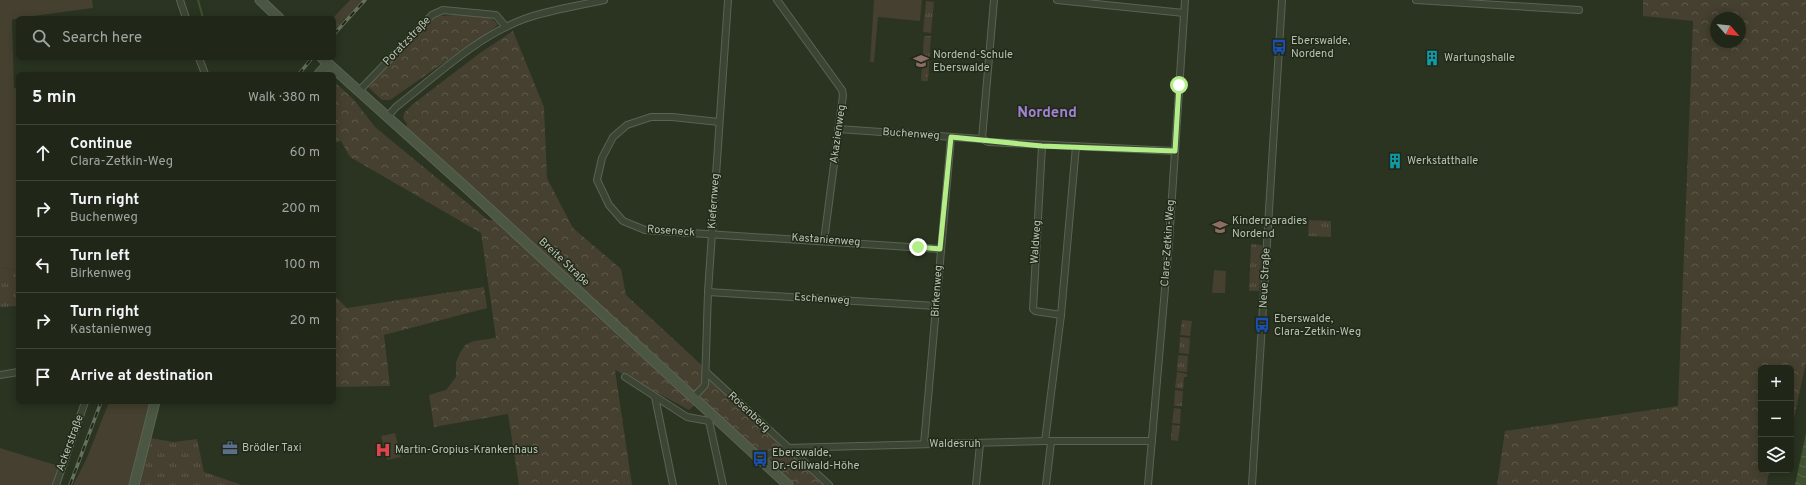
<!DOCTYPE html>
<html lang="en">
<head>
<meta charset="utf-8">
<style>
  :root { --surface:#202719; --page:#2d3326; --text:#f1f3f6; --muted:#a2a5a2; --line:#3d4438 }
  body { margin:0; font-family:Overpass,sans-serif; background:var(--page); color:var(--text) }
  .controls { position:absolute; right:12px; bottom:12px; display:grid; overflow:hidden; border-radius:6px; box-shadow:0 2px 10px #0003 }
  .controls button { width:36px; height:36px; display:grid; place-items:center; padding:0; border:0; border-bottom:1px solid var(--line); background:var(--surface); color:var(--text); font:20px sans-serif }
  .compass { position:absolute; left:1710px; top:12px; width:36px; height:36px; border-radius:50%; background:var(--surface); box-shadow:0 2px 10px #0003; rotate:117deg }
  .stop { position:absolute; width:12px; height:12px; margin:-9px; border:3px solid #b3ed88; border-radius:50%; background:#fff }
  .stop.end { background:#b3ed88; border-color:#fff; box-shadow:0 1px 4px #0008 }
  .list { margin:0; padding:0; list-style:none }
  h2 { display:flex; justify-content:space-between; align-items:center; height:52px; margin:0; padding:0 16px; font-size:17px }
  h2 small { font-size:13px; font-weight:400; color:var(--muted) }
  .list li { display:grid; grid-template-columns:26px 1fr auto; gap:12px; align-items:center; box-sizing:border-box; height:56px; padding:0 16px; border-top:1px solid var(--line) }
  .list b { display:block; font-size:15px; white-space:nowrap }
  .list p { margin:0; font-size:13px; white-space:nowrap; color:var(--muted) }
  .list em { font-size:13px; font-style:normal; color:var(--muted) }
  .icon { flex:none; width:22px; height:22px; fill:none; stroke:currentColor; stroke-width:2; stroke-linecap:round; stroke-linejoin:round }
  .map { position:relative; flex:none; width:1806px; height:485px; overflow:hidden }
  .search { position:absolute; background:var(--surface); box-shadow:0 2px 10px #0003; left:16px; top:16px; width:320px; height:44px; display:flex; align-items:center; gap:10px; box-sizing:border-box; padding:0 14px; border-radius:6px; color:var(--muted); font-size:15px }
  .panel { position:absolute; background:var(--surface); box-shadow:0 2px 10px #0003; left:16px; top:72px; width:320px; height:332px; border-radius:6px }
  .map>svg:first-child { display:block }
  .grass { fill:url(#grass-tufts) }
  .forest { fill:url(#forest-crowns); fill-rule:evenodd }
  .green { fill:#45402f }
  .water { fill:url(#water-waves) }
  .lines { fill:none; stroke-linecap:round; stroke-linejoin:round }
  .stream { stroke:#3f512f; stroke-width:2 }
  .minor-casing { stroke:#5a6352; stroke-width:8 }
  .secondary-casing { stroke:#5a6352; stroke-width:11 }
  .minor { stroke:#3c4534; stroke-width:6 }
  .secondary { stroke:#4b5743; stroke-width:9 }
  .rail-casing { stroke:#65715b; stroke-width:3.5 }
  .rail { stroke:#21291a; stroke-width:2; stroke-dasharray:6; stroke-linecap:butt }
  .route { stroke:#b3ed88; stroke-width:5 }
  .labels { text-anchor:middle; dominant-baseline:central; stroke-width:3; stroke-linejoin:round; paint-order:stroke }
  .street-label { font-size:11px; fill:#b7c2ae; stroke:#21291a }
  .poi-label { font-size:11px; fill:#b7c2ae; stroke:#21291a; text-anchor:start }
  .district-label { font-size:15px; font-weight:bold; fill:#a282d3; stroke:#21291a }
</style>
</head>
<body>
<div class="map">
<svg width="1806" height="485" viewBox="0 0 1806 485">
  <defs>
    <pattern id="grass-tufts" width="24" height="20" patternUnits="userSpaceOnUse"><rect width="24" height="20" fill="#45402f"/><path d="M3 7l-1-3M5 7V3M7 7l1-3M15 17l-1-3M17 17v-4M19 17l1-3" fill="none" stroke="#5e5a4b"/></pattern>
    <pattern id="forest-crowns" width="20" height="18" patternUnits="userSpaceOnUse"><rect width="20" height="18" fill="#45402f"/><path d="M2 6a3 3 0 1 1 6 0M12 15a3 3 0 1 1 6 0" fill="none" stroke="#5e5a4b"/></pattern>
    <pattern id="water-waves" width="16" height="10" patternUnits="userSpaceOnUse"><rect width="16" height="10" fill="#3f512f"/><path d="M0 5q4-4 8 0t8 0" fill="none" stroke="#58684b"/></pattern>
  </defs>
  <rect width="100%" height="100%" fill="#2a3421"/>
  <g class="grass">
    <polygon points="350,0 363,0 334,30 333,18"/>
    <polygon points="926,1 934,2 931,33 923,32"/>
    <polygon points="924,36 931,36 928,81 921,81"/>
    <polygon points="1309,220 1331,221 1331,237 1308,236"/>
    <polygon points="1251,244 1262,245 1259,291 1249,291"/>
    <polygon points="0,267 18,271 18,306 0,307"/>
    <polygon points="1182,320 1192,321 1190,336 1180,335"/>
    <polygon points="1180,337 1190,338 1189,354 1179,353"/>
    <polygon points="1178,355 1188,356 1187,372 1177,371"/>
    <polygon points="1177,372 1187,374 1187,377 1184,377 1183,389 1175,388"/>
    <polygon points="1175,390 1183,391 1182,406 1174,406"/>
    <polygon points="1174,408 1181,409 1180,424 1172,423"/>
    <polygon points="1172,425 1180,426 1178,441 1171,440"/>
    <polygon points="150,438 174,442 197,439 204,472 242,485 138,485"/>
  </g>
  <g class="forest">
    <path d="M 1643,0 L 1806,0 L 1806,362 L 1791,433 L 1791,368 L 1761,368 L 1761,470 L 1772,470 L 1768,476 L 1767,485 L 1497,485 L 1505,431 L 1678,406 L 1693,21 L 1643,16 ZM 1716,18 L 1740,18 L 1740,42 L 1716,42 Z"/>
    <path d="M 456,15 C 468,16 492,13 498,25 L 390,100 L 382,100 L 368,87 L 432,20 L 440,16 Z"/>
    <polygon points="513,31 544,107 547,178 573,228 621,269 626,295 831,485 793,485 406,127 407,124 403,118 404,113 413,104 480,53"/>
    <polygon points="334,84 338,85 354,100 375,127 488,220 495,220 695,405 689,410 615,370 632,485 519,485 508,414 434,427 429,395 446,390 456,377 456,362 460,353 465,345 474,341 496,338 481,233 350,157 341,141 334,143"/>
    <polygon points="484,287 487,308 384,335 390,386 334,387 334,295 347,308"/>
  </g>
  <g class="green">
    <polygon points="0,0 92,0 93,8 18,18 12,20 14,88 18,88 18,271 0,267"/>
    <polygon points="874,0 922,0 920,21 878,17 874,62 870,62"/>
    <polygon points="1214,270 1226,271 1225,293 1212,293"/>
    <polygon points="109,402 150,402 130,485 73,485 86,460"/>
    <polygon points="395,433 401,457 387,460 381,436"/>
    <polygon points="0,448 59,466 53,485 0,485"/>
  </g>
  <polygon class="water" points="1806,433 1806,485 1795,485"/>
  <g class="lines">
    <polyline class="stream" points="198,0 203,18"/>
    <g class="minor-casing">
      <g id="minor">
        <polyline points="180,0 186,18"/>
        <polyline points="777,0 842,90 843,95 824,241"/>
        <polyline points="1057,0 1184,13"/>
        <polyline points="1416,0 1579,10"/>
        <polyline points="199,58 205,74"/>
        <polyline points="359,91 432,15 443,10 496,15 506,27"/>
        <path d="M 387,117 L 396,107 C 436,76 476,37 524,19 C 549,10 577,6 604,0"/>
        <polyline points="719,122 672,117 651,117 627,125 613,137 602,158 597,180 609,205 623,221 645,230 941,249"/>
        <polyline points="838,129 982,139 988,142 1175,151"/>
        <polyline points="982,139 994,0"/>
        <polyline points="1042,146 1033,309 1035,311 1061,315"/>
        <polyline points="708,292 936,306"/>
        <polyline points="706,372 829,485"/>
        <polyline points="0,375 18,372"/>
        <polyline points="625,377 687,417 709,421"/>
        <polyline points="655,397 673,485"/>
        <polyline points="693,398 705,385 708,292 728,0"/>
        <polyline points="712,417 709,421 723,485"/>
        <polyline points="1045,441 1061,315 1076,146"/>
        <polyline points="924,444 951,137"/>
        <polyline points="760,459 771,453 787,448 1045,441 1152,441"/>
        <polyline points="56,485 85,402"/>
        <polyline points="976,485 980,444"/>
        <polyline points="1046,485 1051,442"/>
        <polyline points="1148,485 1169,242 1185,0"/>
        <polyline points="1252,485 1282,0"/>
      </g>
    </g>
    <g class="secondary-casing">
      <g id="secondary">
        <polyline points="260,0 279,18"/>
        <polyline points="322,58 471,192 788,485"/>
        <polyline points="319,74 328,64"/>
        <polyline points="134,485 155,402"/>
      </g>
    </g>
    <use href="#minor" class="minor"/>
    <use href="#secondary" class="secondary"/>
    <g class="rail-casing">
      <g id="rail">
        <polyline points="334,34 365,0"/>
        <polyline points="299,74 312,58"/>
        <polyline points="70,485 101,402"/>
      </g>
    </g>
    <use href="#rail" class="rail"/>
  </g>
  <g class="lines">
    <polyline class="route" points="918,247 940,249 951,137 1042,146 1175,151 1179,85"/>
  </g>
  <defs>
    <g id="bus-bare" transform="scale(1.2)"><path d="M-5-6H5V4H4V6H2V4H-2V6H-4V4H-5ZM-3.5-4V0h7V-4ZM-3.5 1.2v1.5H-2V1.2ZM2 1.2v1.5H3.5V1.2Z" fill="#1a4fb4" stroke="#21291a" stroke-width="2.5" paint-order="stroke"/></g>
    <g id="building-bare" transform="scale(1.2)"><path d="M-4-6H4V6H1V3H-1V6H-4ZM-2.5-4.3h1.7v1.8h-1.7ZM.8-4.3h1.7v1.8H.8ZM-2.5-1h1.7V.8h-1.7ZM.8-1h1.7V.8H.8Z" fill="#0f9aa8" stroke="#21291a" stroke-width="2.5" paint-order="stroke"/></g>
    <g id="school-bare" transform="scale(1.2)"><path d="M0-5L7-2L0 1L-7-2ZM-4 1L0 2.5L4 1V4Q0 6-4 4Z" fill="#8d6e63" stroke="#21291a" stroke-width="2.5" paint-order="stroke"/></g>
    <g id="office-bare" transform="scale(1.2)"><path d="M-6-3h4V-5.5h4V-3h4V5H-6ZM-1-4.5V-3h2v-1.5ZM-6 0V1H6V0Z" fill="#5c6f8a" stroke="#21291a" stroke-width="2.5" paint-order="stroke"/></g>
    <g id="hospital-bare" transform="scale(1.2)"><path d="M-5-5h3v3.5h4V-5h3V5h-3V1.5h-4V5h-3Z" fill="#e0444e" stroke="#21291a" stroke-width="2.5" paint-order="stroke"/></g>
  </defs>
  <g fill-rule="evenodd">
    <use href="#bus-bare" x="1279" y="47"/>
    <use href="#building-bare" x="1432" y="58"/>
    <use href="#school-bare" x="921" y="61"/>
    <use href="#building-bare" x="1395" y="161"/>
    <use href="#school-bare" x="1220" y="227"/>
    <use href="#bus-bare" x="1262" y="325"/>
    <use href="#office-bare" x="230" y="448"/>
    <use href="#hospital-bare" x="383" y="450"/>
    <use href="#bus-bare" x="760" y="459"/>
  </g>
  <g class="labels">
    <g class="street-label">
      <text transform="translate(407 41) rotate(-46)">Poratzstraße</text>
      <text transform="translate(838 134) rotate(-82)">Akazienweg</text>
      <text transform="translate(911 134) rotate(4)">Buchenweg</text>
      <text transform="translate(714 201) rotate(-86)">Kiefernweg</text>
      <text transform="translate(671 231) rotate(4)">Roseneck</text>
      <text transform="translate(826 240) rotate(4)">Kastanienweg</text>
      <text transform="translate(1036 242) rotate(-86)">Waldweg</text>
      <text transform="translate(1168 243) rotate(-86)">Clara-Zetkin-Weg</text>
      <text transform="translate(564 262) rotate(43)">Breite Straße</text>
      <text transform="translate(1265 278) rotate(-87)">Neue Straße</text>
      <text transform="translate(937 291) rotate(-86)">Birkenweg</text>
      <text transform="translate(822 299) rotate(4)">Eschenweg</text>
      <text transform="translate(749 412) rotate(43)">Rosenberg</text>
      <text transform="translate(70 443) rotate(-70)">Ackerstraße</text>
      <text x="955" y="444">Waldesruh</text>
    </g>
    <g class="poi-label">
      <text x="1291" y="41">Eberswalde,<tspan x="1291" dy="13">Nordend</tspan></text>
      <text x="933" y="55">Nordend-Schule<tspan x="933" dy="13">Eberswalde</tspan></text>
      <text x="1444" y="58">Wartungshalle</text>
      <text x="1407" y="161">Werkstatthalle</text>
      <text x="1232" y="221">Kinderparadies<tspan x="1232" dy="13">Nordend</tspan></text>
      <text x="1274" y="319">Eberswalde,<tspan x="1274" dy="13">Clara-Zetkin-Weg</tspan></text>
      <text x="242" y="448">Brödler Taxi</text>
      <text x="395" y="450">Martin-Gropius-Krankenhaus</text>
      <text x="772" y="453">Eberswalde,<tspan x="772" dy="13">Dr.-Gillwald-Höhe</tspan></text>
    </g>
    <g class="district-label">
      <text x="1047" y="113">Nordend</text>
    </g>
  </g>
</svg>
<div class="controls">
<button>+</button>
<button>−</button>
<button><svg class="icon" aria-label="layers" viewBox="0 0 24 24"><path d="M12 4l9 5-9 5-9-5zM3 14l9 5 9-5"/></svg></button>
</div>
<svg class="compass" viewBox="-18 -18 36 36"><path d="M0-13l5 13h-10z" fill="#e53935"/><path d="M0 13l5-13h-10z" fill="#a2a5a2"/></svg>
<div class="stop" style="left:1179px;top:85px"></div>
<div class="stop end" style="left:918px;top:247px"></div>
<div class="search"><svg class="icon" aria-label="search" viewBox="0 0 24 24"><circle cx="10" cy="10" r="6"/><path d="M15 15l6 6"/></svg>Search here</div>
<section class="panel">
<h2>5 min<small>Walk · 380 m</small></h2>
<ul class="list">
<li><svg class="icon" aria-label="ahead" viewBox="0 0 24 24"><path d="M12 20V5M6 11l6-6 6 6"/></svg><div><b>Continue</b><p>Clara-Zetkin-Weg</p></div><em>60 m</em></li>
<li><svg class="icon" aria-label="right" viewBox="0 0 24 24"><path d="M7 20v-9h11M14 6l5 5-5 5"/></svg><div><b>Turn right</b><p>Buchenweg</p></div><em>200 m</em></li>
<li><svg class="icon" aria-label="left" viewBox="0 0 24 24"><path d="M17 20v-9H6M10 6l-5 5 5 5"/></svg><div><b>Turn left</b><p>Birkenweg</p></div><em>100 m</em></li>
<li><svg class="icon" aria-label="right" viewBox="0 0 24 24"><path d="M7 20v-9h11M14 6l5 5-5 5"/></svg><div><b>Turn right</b><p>Kastanienweg</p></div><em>20 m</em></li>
<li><svg class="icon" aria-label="arrive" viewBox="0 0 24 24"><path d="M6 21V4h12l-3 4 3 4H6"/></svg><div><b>Arrive at destination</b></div></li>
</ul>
</section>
</div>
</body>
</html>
